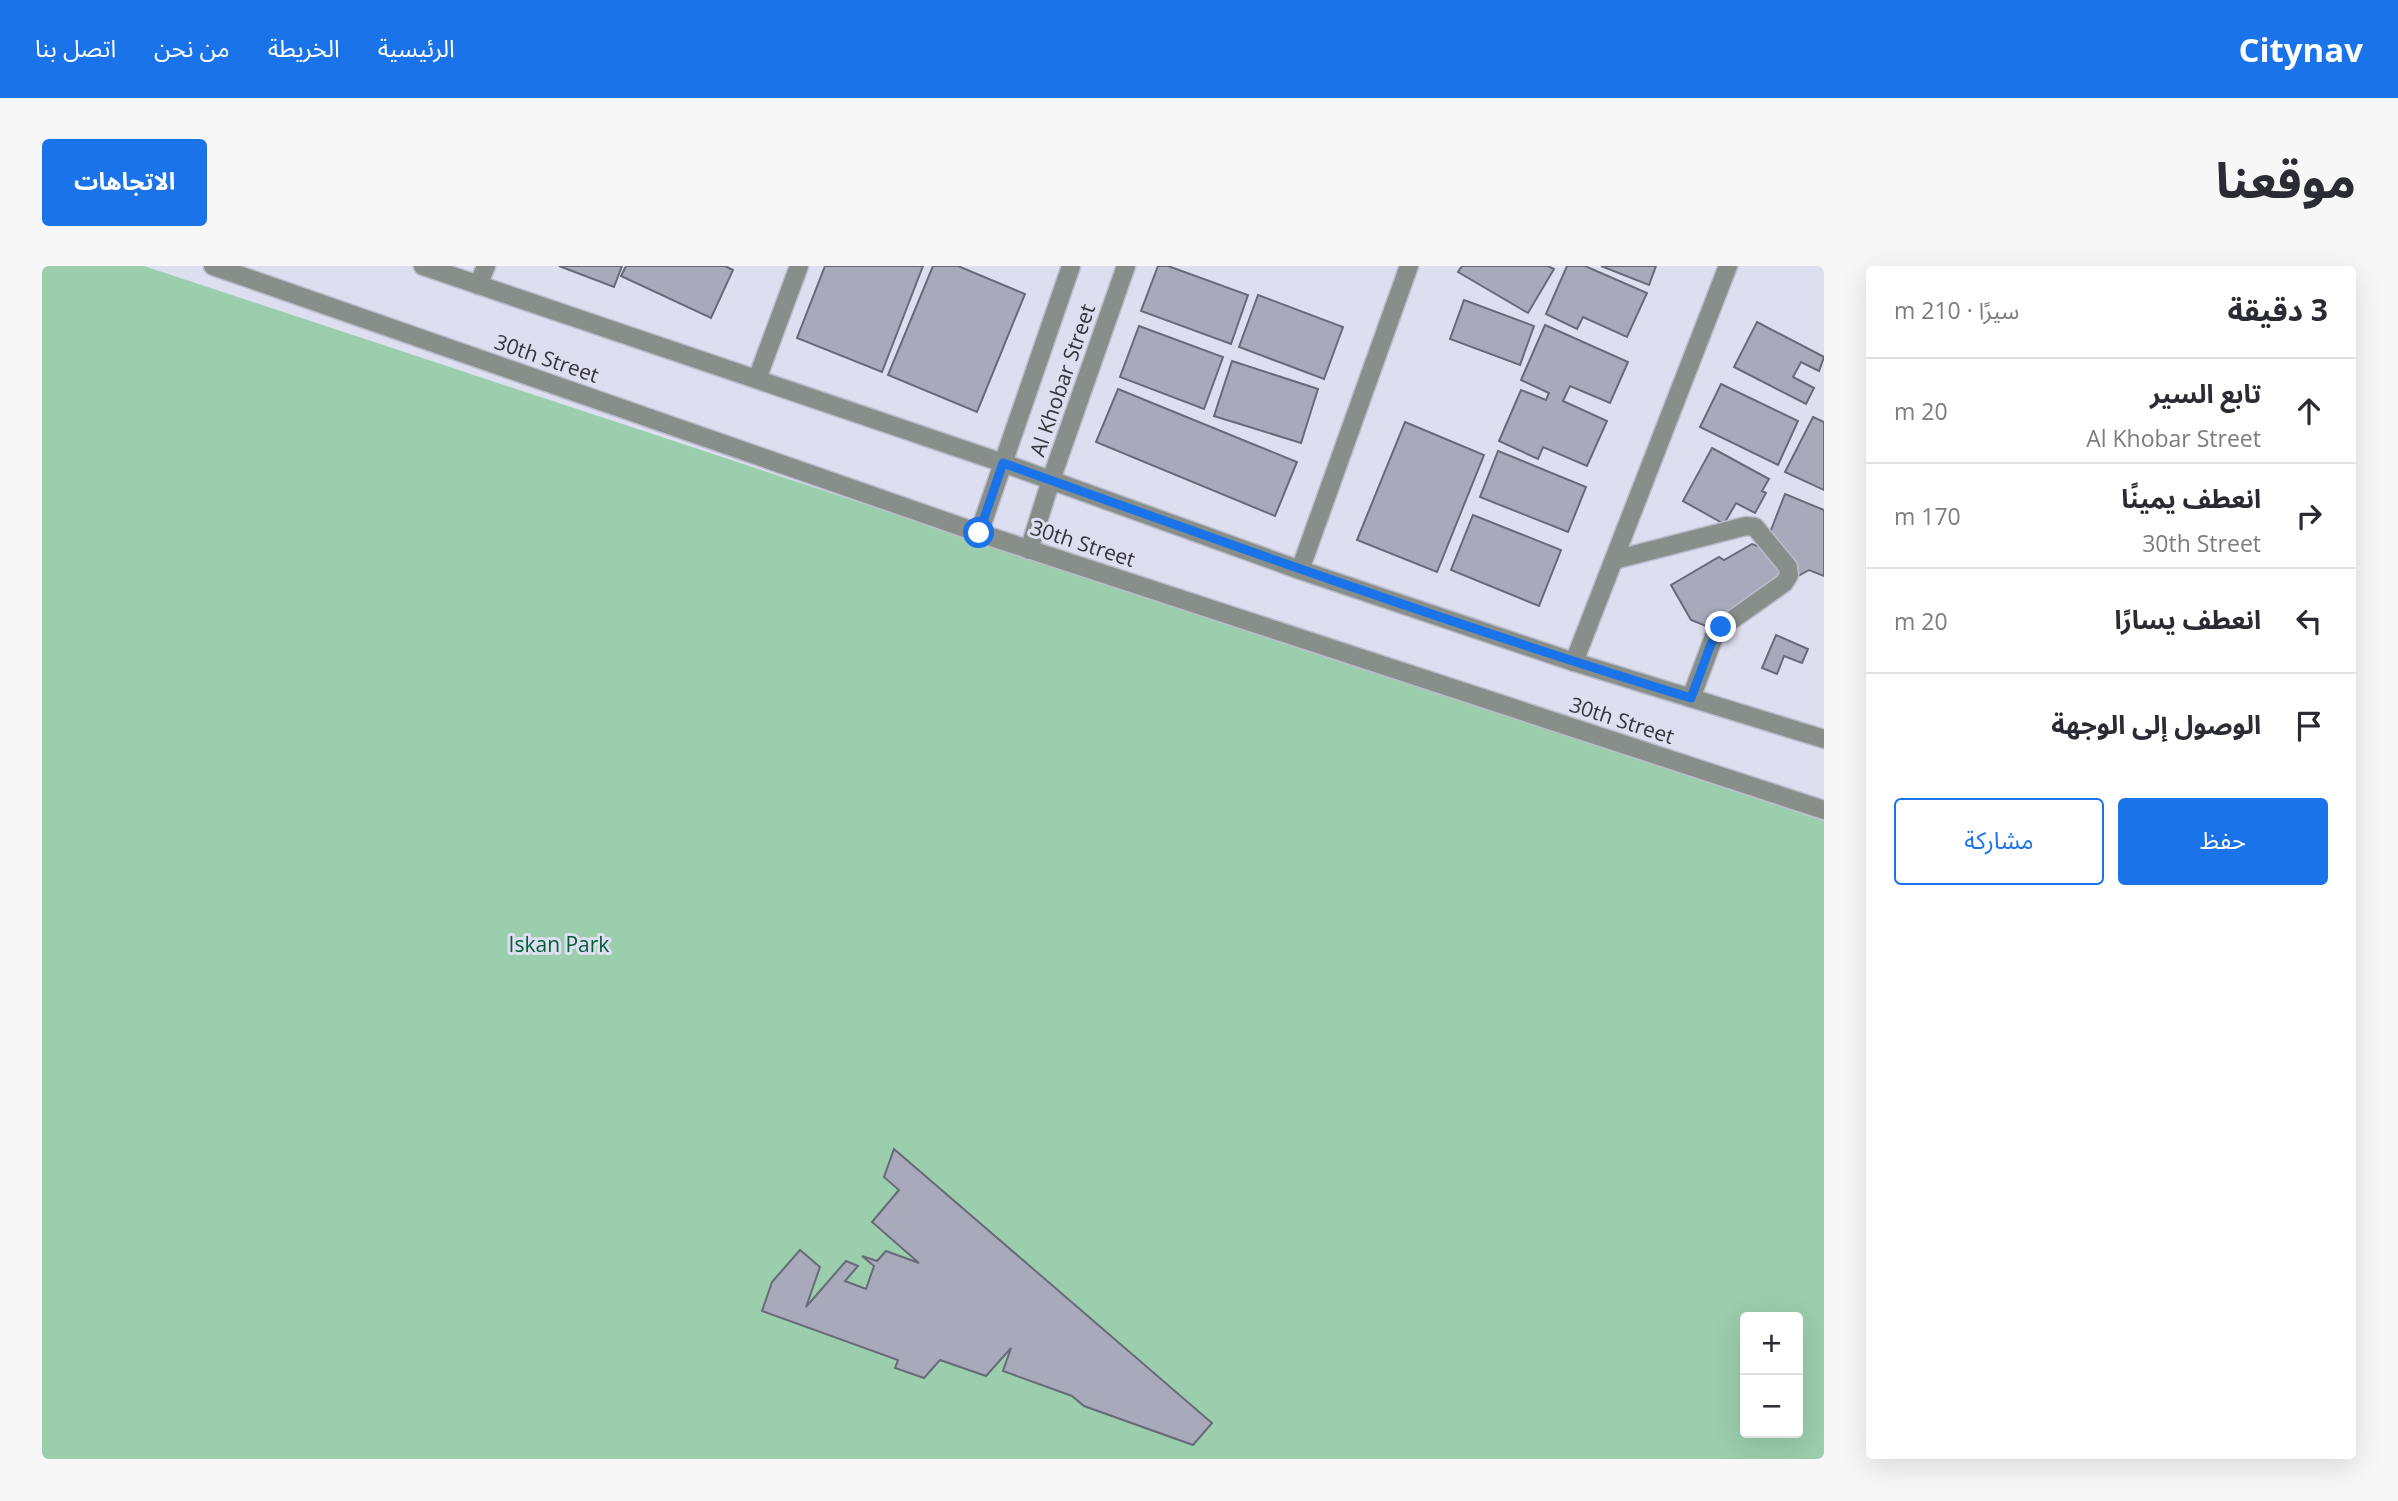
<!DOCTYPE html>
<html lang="ar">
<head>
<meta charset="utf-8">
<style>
  :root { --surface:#fff; --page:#f7f7f7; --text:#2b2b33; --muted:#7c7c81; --line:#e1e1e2; --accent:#1a73e8 }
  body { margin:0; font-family:"Open Sans","Noto Sans Arabic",sans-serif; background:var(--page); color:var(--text); direction:rtl }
  .controls { position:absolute; right:21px; bottom:21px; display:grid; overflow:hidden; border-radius:7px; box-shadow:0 7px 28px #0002 }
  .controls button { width:63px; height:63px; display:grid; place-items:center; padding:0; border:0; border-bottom:2px solid var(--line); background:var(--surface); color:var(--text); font:35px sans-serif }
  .stop { position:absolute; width:21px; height:21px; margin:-16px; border:5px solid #1a73e8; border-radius:50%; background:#fff }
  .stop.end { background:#1a73e8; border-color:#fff; box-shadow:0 2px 7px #0008 }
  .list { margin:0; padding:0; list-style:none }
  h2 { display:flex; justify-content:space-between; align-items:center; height:91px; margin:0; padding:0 28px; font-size:30px }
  h2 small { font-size:23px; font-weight:400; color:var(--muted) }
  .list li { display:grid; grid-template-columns:46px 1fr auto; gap:21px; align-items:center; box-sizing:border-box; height:105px; padding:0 28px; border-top:2px solid var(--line) }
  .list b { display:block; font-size:26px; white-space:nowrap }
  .list p { margin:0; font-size:23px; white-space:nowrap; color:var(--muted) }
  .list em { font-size:23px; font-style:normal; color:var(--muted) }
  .actions { display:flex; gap:14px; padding:21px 28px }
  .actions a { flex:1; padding:16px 0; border:2px solid var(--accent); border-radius:7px; text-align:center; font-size:24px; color:var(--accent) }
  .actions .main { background:var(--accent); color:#fff }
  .icon { flex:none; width:38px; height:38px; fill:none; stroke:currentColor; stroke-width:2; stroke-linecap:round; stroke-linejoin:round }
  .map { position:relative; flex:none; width:1782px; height:1193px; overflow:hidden; direction:ltr; border-radius:7px }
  header { display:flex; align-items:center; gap:42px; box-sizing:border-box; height:98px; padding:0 35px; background:var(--accent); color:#fff }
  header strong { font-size:33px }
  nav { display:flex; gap:38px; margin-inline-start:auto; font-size:24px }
  .intro { display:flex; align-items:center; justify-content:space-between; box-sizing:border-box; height:168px; padding:0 42px }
  h1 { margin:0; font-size:49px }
  .button { padding:18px 32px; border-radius:7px; background:var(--accent); color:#fff; font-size:24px; font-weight:700 }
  main { display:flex; gap:42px; padding:0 42px }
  aside { flex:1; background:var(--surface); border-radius:7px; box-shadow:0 7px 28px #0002 }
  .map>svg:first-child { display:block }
  .green { fill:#9bcead; fill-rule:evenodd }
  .building { fill:#a8aabb; stroke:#686a79; stroke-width:2 }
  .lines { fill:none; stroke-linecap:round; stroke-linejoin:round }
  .minor-casing { stroke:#bbbdcc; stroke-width:21 }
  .minor { stroke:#888f8b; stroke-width:18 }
  .route { stroke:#1a73e8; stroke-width:9 }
  .labels { text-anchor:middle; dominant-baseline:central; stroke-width:6; stroke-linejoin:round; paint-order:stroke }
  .street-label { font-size:21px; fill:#33333a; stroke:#dddff0 }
  .park-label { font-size:21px; fill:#016037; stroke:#dddff0 }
</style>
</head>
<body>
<header>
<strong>Citynav</strong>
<nav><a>الرئيسية</a><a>الخريطة</a><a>من نحن</a><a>اتصل بنا</a></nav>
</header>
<div class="intro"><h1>موقعنا</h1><a class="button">الاتجاهات</a></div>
<main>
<aside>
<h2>3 دقيقة<small>سيرًا · 210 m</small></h2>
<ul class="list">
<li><svg class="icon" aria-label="ahead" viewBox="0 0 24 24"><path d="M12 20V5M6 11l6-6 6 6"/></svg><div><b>تابع السير</b><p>Al Khobar Street</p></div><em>20 m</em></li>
<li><svg class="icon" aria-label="right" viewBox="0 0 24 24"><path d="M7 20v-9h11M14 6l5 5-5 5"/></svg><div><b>انعطف يمينًا</b><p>30th Street</p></div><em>170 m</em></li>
<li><svg class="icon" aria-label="left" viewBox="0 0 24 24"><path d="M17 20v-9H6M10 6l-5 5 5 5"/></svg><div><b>انعطف يسارًا</b></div><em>20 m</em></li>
<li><svg class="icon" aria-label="arrive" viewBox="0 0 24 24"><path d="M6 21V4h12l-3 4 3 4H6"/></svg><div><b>الوصول إلى الوجهة</b></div></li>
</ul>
<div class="actions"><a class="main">حفظ</a><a>مشاركة</a></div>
</aside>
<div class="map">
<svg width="1782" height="1193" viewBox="0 0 1782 1193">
  <rect width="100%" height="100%" fill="#dddff0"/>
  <path class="green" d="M 0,0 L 102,0 L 1782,555 L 1782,1193 L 0,1193 ZM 1703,1051 L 1756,1051 L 1756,1167 L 1703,1167 Z"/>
  <g class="building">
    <polygon points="517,0 580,0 572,21"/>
    <polygon points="584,0 683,0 691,4 669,52 579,10"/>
    <polygon points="783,0 881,0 840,106 755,72"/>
    <polygon points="891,0 916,0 983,28 935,146 846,109"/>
    <polygon points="1116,0 1126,0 1206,29 1189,78 1099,45"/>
    <polygon points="1420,0 1506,0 1512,3 1486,47 1416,6"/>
    <polygon points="1525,0 1543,0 1605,27 1585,71 1541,51 1535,63 1504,48"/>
    <polygon points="1559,0 1614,0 1607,19"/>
    <polygon points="1216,29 1301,61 1282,113 1197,81"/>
    <polygon points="1422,34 1492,60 1478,99 1408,73"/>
    <polygon points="1715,56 1782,91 1777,105 1759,96 1751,111 1772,122 1764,138 1692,101"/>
    <polygon points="1503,59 1586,96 1568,137 1528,120 1521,135 1565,155 1545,200 1501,181 1496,193 1457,175 1479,124 1504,134 1507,127 1479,114"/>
    <polygon points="1097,60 1181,91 1162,143 1078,111"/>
    <polygon points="1190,95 1276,123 1259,177 1172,150"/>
    <polygon points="1679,118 1756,155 1736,199 1658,161"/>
    <polygon points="1076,123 1255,196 1233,250 1054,176"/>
    <polygon points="1771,151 1782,156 1782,224 1743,206"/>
    <polygon points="1363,156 1442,189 1395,306 1315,274"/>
    <polygon points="1670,182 1727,213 1720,225 1724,227 1713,247 1694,237 1682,258 1641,235"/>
    <polygon points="1456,185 1544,221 1526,266 1438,231"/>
    <polygon points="1743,228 1782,244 1782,310 1767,304 1701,341 1703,337 1664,360 1649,354 1629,319 1677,291 1682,294 1710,278 1722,282"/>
    <polygon points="1431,249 1519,284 1497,340 1409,304"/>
    <polygon points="1734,369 1766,383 1760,397 1742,390 1735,408 1720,402"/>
    <polygon points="852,883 1170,1157 1151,1179 1042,1140 1030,1130 961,1105 969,1082 944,1110 898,1094 882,1112 853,1102 856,1094 720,1045 730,1016 758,984 778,1001 764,1041 804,995 816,1000 803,1015 824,1023 832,1000 820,990 835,995 844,985 877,997 830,956 857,924 842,911"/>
  </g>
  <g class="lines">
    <g class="minor-casing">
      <g id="minor">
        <polyline points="171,0 937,267 1782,544"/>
        <polyline points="381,0 961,197 1258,304 1532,396 1782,473"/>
        <polyline points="436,19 444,0"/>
        <polyline points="715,113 757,0"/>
        <polyline points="937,267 1029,0"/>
        <polyline points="987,284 1009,214 1084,0"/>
        <polyline points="1572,294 1704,260 1713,261 1746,301 1747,309 1742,317 1680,361 1673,368 1649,432"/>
        <polyline points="1258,304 1367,0"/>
        <polyline points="1532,396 1686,0"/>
      </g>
    </g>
    <use href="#minor" class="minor"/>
  </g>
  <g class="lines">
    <path class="route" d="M 937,267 L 961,197 C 1189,279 1417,361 1649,432 L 1669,378 L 1679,361"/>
  </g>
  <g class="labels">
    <g class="street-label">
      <text transform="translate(505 92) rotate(19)">30th Street</text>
      <text transform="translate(1020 114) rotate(-71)">Al Khobar Street</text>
      <text transform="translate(1041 277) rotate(18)">30th Street</text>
      <text transform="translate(1580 454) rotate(18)">30th Street</text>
    </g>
    <g class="park-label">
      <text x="517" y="678">Iskan Park</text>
    </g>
  </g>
</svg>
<div class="controls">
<button>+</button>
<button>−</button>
</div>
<div class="stop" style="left:937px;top:267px"></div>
<div class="stop end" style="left:1679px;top:361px"></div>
</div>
</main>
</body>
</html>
